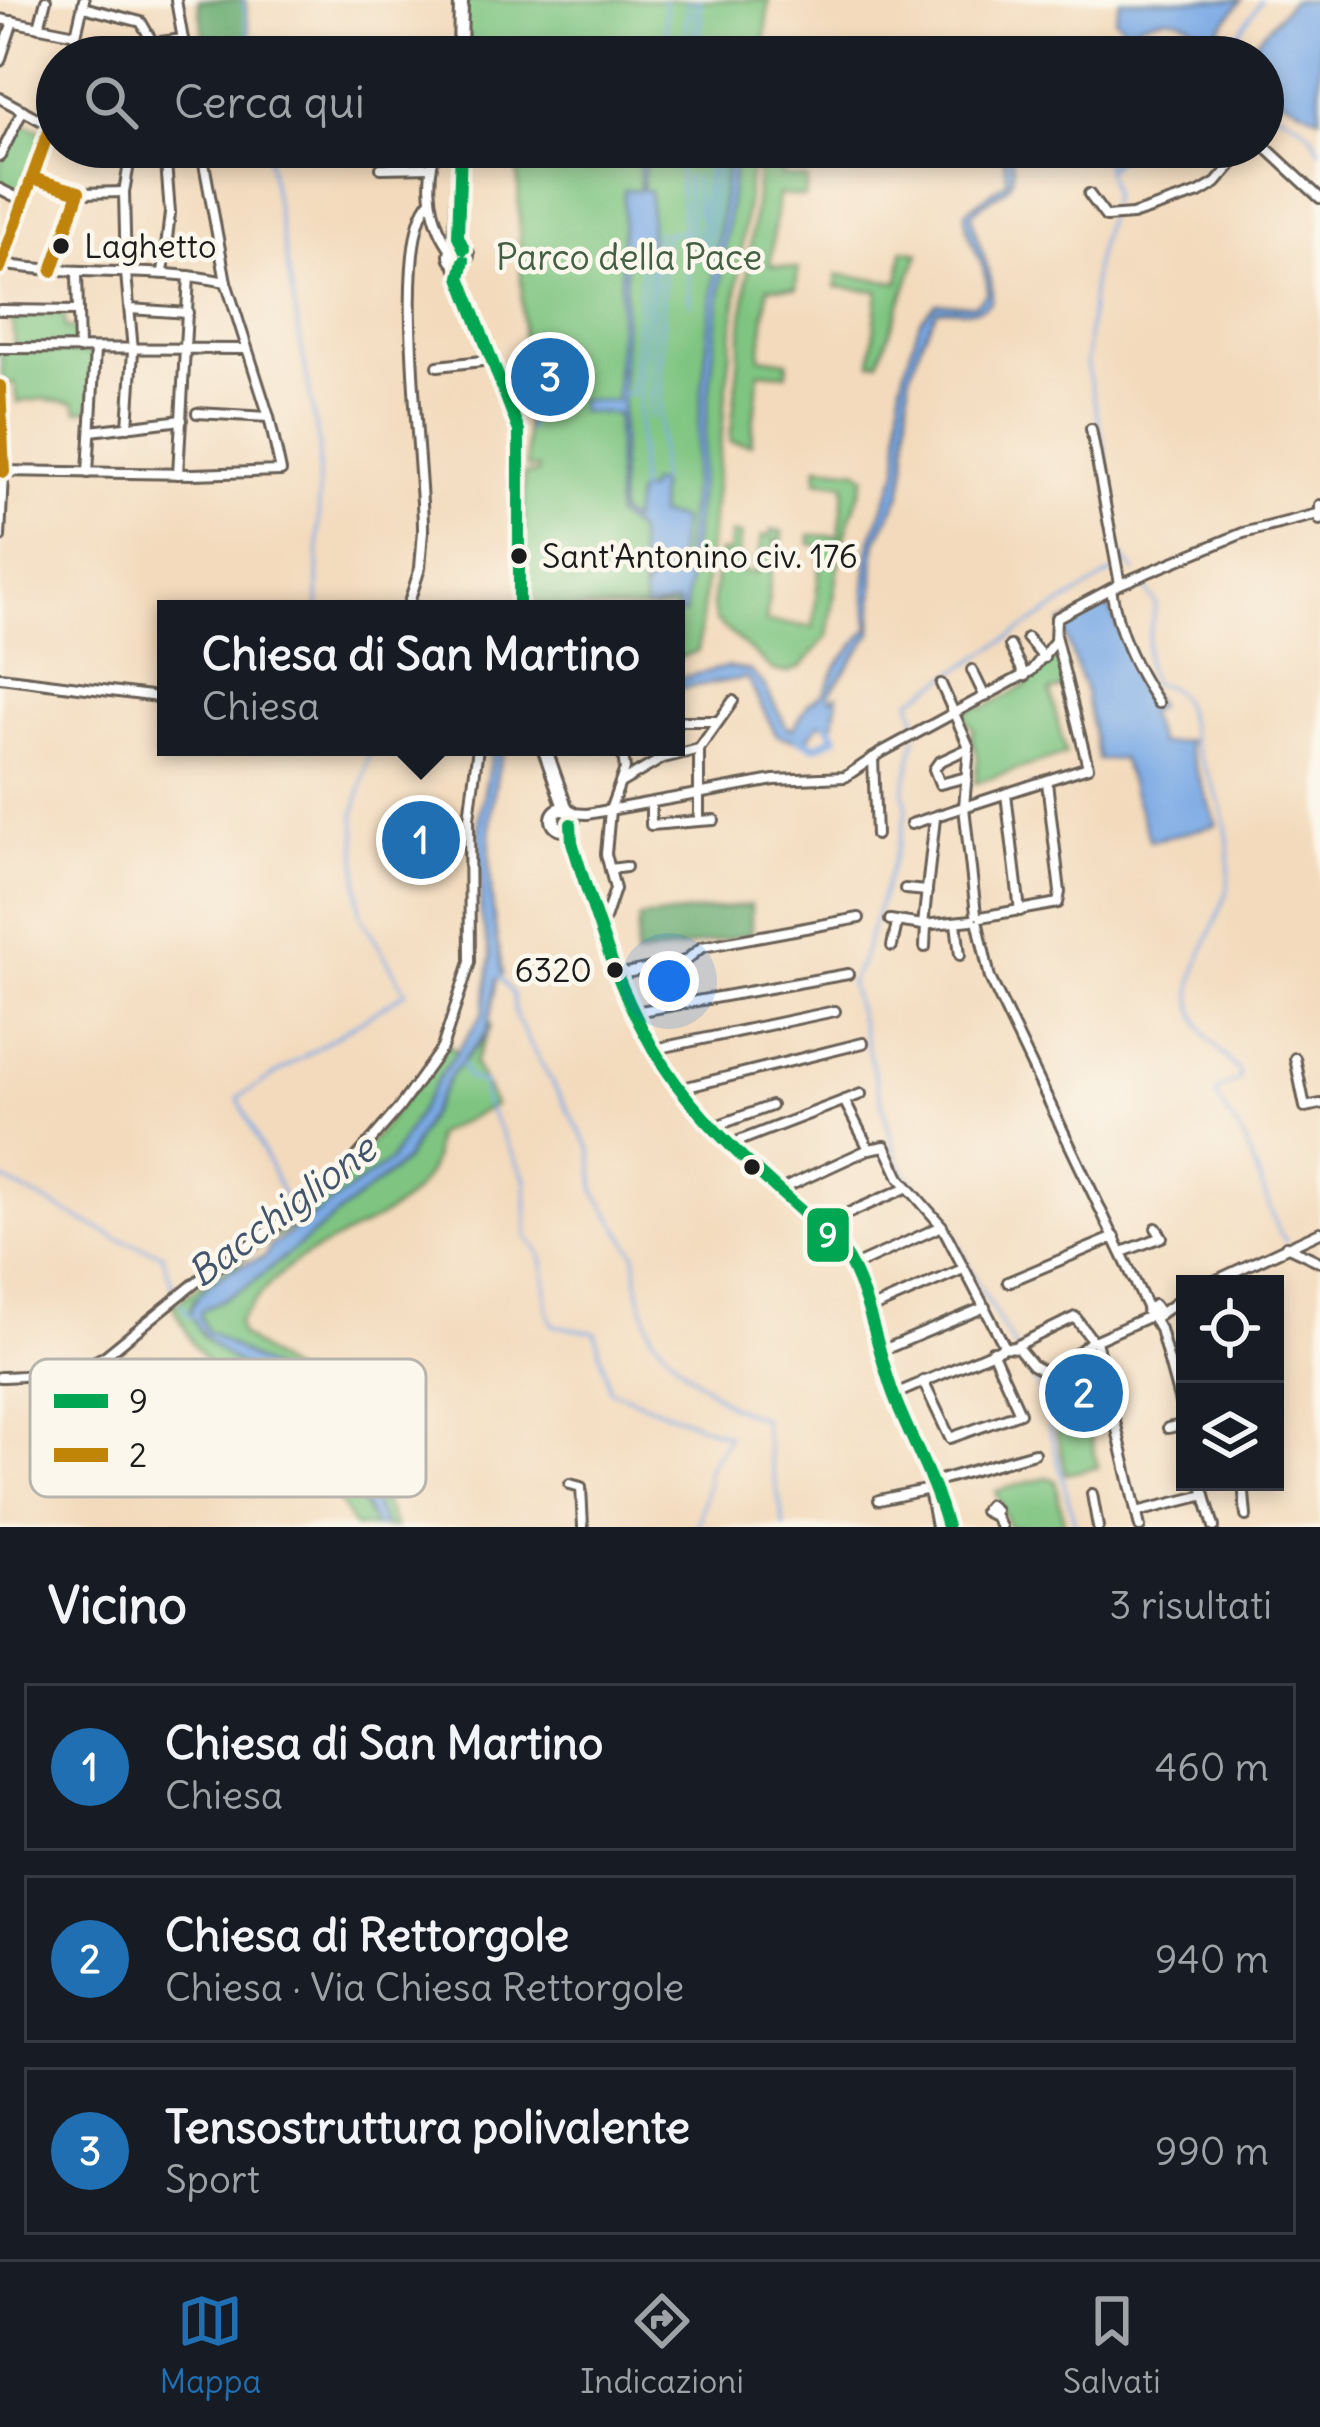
<!DOCTYPE html>
<html lang="it">
<head>
<meta charset="utf-8">
<style>
  :root { --surface:#171b24; --page:#20242c; --text:#f1f3f6; --muted:#9ea1a6; --line:#363941; --accent:#1f6fb2 }
  body { margin:0; font-family:Delius,sans-serif; background:var(--page); color:var(--text) }
  .controls { position:absolute; right:36px; bottom:36px; display:grid; overflow:hidden; border-radius:0px; box-shadow:0 6px 18px #0003 }
  .controls button { width:108px; height:108px; display:grid; place-items:center; padding:0; border:0; border-bottom:3px solid var(--line); background:var(--surface); color:var(--text); font:60px sans-serif }
  .you { position:absolute; left:669px; top:981px; width:42px; height:42px; margin:-30px; border:9px solid #fff; border-radius:50%; background:#1a73e8; box-shadow:0 0 0 18px #1a73e833 }
  .badge { display:grid; place-items:center; width:78px; height:78px; border-radius:50%; background:var(--accent); color:#fff; font-size:39px; font-weight:700 }
  .pin { position:absolute; translate:-50% -50%; border:6px solid #fff; box-shadow:0 3px 12px #0006 }
  .popup { position:absolute; left:157px; top:600px; width:528px; height:156px; box-sizing:border-box; display:grid; place-content:center; border-radius:0px; background:var(--surface); filter:drop-shadow(0 3px 9px #0005); font-size:39px; white-space:nowrap; color:var(--muted) }
  .popup b { font-size:45px; color:var(--text) }
  .popup::after { content:''; position:absolute; left:50%; top:100%; margin-left:-24px; border:24px solid transparent; border-top-color:var(--surface) }
  .list { margin:0; padding:0; list-style:none }
  h2 { display:flex; justify-content:space-between; align-items:center; height:156px; margin:0; padding:0 48px; font-size:51px }
  h2 small { font-size:39px; font-weight:400; color:var(--muted) }
  .list li { display:grid; grid-template-columns:78px 1fr auto; gap:36px; align-items:center; box-sizing:border-box; height:168px; margin:0 24px 24px; padding:0 24px; border:3px solid var(--line); border-radius:0px }
  .list b { display:block; font-size:45px; white-space:nowrap }
  .list p { margin:0; font-size:39px; white-space:nowrap; color:var(--muted) }
  .list em { font-size:39px; font-style:normal; color:var(--muted) }
  .icon { flex:none; width:66px; height:66px; fill:none; stroke:currentColor; stroke-width:2; stroke-linecap:round; stroke-linejoin:round }
  .map { position:relative; flex:none; width:1320px; height:1527px; overflow:hidden }
  .search { position:absolute; background:var(--surface); box-shadow:0 6px 18px #0003; left:36px; right:36px; top:36px; height:132px; display:flex; align-items:center; gap:30px; box-sizing:border-box; padding:0 42px; border-radius:66px; color:var(--muted); font-size:45px }
  .sheet { height:732px; background:var(--surface) }
  nav { display:flex; justify-content:space-around; align-items:center; box-sizing:border-box; height:168px; border-top:3px solid var(--line); background:var(--surface); font-size:33px; color:var(--muted) }
  nav a { display:grid; justify-items:center; gap:6px }
  nav .on { color:var(--accent) }
  .map>svg:first-child { display:block }
  .green { fill:#7fc581; stroke:#4e704e; stroke-width:3 }
  .forest { fill:#67aa6f; stroke:#426346; stroke-width:3 }
  .water { fill:#7baae5; stroke:#4c6380; stroke-width:3 }
  .lines { fill:none; stroke-linecap:round; stroke-linejoin:round }
  .stream { stroke:#7baae5; stroke-width:3 }
  .canal { stroke:#7baae5; stroke-width:6 }
  .river { stroke:#7baae5; stroke-width:8 }
  .minor-casing { stroke:#675e54; stroke-width:14 }
  .major-casing { stroke:#675e54; stroke-width:18 }
  .minor { stroke:#fff; stroke-width:8 }
  .major { stroke:#fff; stroke-width:12 }
  .bus-1-casing { stroke:#fbf7ec; stroke-width:21 }
  .bus-2-casing { stroke:#fbf7ec; stroke-width:21 }
  .bus-1 { stroke:#00a651; stroke-width:12 }
  .bus-2 { stroke:#c08407; stroke-width:12 }
  .bus-dot { fill:#1c1c1c; stroke:#fbf7ec; stroke-width:4.5 }
  .labels { text-anchor:middle; dominant-baseline:central; stroke-width:9; stroke-linejoin:round; paint-order:stroke }
  .bus-label { font-size:33px; fill:#1c1c1c; stroke:#fbf7ec; text-anchor:start }
  .park-label { font-size:36px; fill:#446044; stroke:#fbf7ec }
  .water-label { font-size:39px; font-style:italic; fill:#42556c; stroke:#fbf7ec }
  .key { fill:#fbf7ec; stroke:#b8b5ae; stroke-width:3 }
  .key-label { font-size:33px; fill:#1c1c1c }
  .line-badge { stroke:#fbf7ec; stroke-width:4.5 }
  .badge-label { font-size:33px; text-anchor:middle; font-weight:bold; fill:#fff }
</style>
</head>
<body>
<div class="map">
<svg width="1320" height="1527" viewBox="0 0 1320 1527">
  <rect width="100%" height="100%" fill="#fbf7ec"/>
  <filter id="ink" filterUnits="userSpaceOnUse"><feTurbulence type="fractalNoise" baseFrequency=".00833" numOctaves="2"/><feDisplacementMap in="SourceGraphic" scale="24" xChannelSelector="R" yChannelSelector="G"/><feConvolveMatrix kernelMatrix="1 2 1 2 8 2 1 2 1" color-interpolation-filters="sRGB"/></filter>
  <filter id="wash" filterUnits="userSpaceOnUse"><feTurbulence type="fractalNoise" baseFrequency=".004" numOctaves="4" result="noise"/><feDisplacementMap in="SourceGraphic" scale="48" xChannelSelector="R" yChannelSelector="G"/><feGaussianBlur stdDeviation="2.7" result="paint"/><feColorMatrix in="noise" values="0 0 0 0 0 0 0 0 0 0 0 0 0 0 0 0 0 1.4 0 .05"/><feComposite in="paint" operator="in"/></filter>
  <g filter="url(#wash)">
    <rect width="100%" height="100%" fill="#f3dabc"/>
    <g class="green">
      <polygon points="468,0 769,0 763,57 474,57 469,38 463,39 464,7"/>
      <polygon points="21,122 45,133 22,195 0,184 0,165"/>
      <polygon points="517,147 753,147 698,651 676,659 676,609 523,609 524,474 538,473 538,468 527,468"/>
      <polygon points="761,147 783,147 781,176 807,179 805,197 778,195 770,265 798,269 796,289 768,287 760,357 788,361 787,374 759,372 751,444 730,442"/>
      <polygon points="903,250 919,253 879,361 871,363 878,291 836,287 837,275 899,282"/>
      <polygon points="12,313 65,314 65,328 77,329 78,346 14,346"/>
      <polygon points="1,350 93,353 90,409 77,411 75,403 44,399 18,402 15,383 3,384"/>
      <polygon points="818,466 858,470 865,477 843,541 828,636 801,667 787,673 773,670 716,621 712,606 719,552 729,553 731,534 741,535 738,557 744,559 739,571 756,574 755,560 759,560 762,536 771,536 771,530 783,532 782,541 774,541 766,622 813,627 822,546 810,544 810,535 839,536 845,484 817,480"/>
      <polygon points="1056,649 1068,686 1050,691 1066,754 975,783 978,757 971,735 974,731 963,713 979,705 984,708 1025,686"/>
      <path d="M 490,1024 L 491,1027 L 474,1063 L 495,1105 L 435,1135 C 434,1144 435,1155 432,1163 C 416,1211 345,1233 305,1256 C 278,1271 257,1298 238,1322 L 241,1335 L 342,1411 L 395,1527 L 385,1527 L 327,1414 L 300,1388 L 206,1330 L 200,1315 L 202,1310 L 248,1286 L 405,1161 L 450,1076 L 482,1040 Z"/>
      <polygon points="448,1045 457,1052 390,1161 318,1215 313,1214 251,1252 194,1300 190,1310 202,1336 216,1348 307,1408 375,1527 354,1527 318,1464 209,1364 194,1346 173,1305 331,1192"/>
      <polygon points="1085,1411 1098,1467 1066,1474 1053,1418"/>
      <polygon points="1047,1477 1055,1480 1065,1527 1009,1527 996,1491"/>
    </g>
    <g class="forest">
      <polygon points="198,0 245,0 253,57 207,57"/>
      <polygon points="751,905 751,934 635,957 639,918"/>
    </g>
    <g class="water">
      <path d="M 1120,0 L 1242,0 L 1212,39 C 1178,13 1167,12 1128,29 L 1115,19 Z"/>
      <polygon points="1292,0 1320,0 1320,117 1263,90 1263,57 1242,57"/>
      <polygon points="639,147 647,147 642,190 650,191 650,257 626,260 619,514 631,522 637,492 648,491 649,484 659,483 658,515 681,519 675,576 682,578 728,147 736,147 685,614 678,614 678,603 646,609 643,593 657,568 653,566 642,588 637,531 616,517 617,414 579,412 579,400 616,401 624,190 640,190"/>
      <path d="M 1002,147 L 1009,147 C 1023,195 999,187 972,214 C 974,245 997,272 991,301 C 975,318 956,306 937,310 L 922,339 L 909,378 L 906,466 L 901,494 L 875,544 L 872,633 L 829,694 L 830,699 L 838,695 L 834,723 L 819,724 L 805,742 L 777,736 L 747,678 L 676,689 L 676,679 L 727,667 L 750,671 L 764,685 L 787,728 L 794,728 L 809,703 L 824,693 L 838,664 L 869,628 L 865,589 L 869,545 L 898,470 L 901,383 L 910,352 L 920,321 L 936,303 L 974,305 L 987,294 C 991,269 965,242 965,212 L 1007,181 Z"/>
      <polygon points="1102,606 1111,610 1134,670 1158,706 1147,714 1159,744 1189,741 1188,748 1217,825 1150,841 1122,759 1098,760 1085,691 1061,623"/>
      <path d="M 493,747 L 504,747 C 482,820 488,900 503,974 L 497,979 L 487,1032 L 450,1076 L 405,1161 L 248,1286 L 202,1310 L 200,1315 L 206,1330 L 300,1388 L 328,1414 L 385,1527 L 375,1527 C 362,1498 325,1424 303,1405 C 266,1373 206,1360 190,1310 C 202,1281 237,1265 265,1257 L 270,1247 L 390,1161 L 438,1079 L 483,1014 L 491,957 L 481,916 L 479,818 Z"/>
    </g>
    <g class="lines">
      <g class="stream">
        <polyline points="243,0 252,57"/>
        <polyline points="664,0 669,57"/>
        <polyline points="686,57 687,0"/>
        <polyline points="695,57 695,0"/>
        <polyline points="701,57 701,0"/>
        <polyline points="1223,57 1261,0"/>
        <path d="M 1263,107 C 1289,117 1309,123 1320,150"/>
        <polyline points="266,147 319,445 318,609"/>
        <polyline points="1107,147 1102,152 1112,194 1094,268 1086,364 1106,453 1114,530 1121,554 1135,572"/>
        <polyline points="687,176 694,260"/>
        <polyline points="695,176 698,214"/>
        <polyline points="684,234 690,304"/>
        <polyline points="698,248 709,150"/>
        <polyline points="703,259 714,147"/>
        <polyline points="709,263 721,147"/>
        <polyline points="622,394 631,394 643,259"/>
        <polyline points="532,400 569,402"/>
        <polyline points="651,417 656,231"/>
        <polyline points="529,430 528,400 532,400"/>
        <polyline points="659,483 664,233 684,233 677,147"/>
        <polyline points="639,492 639,391 651,262 647,258"/>
        <path d="M 1140,580 L 1156,604 C 1151,629 1139,660 1153,684 C 1187,684 1186,719 1194,745 C 1199,760 1208,773 1214,788 C 1227,816 1233,858 1227,889 C 1220,923 1186,971 1193,1004 C 1199,1035 1219,1049 1239,1072 L 1239,1080 L 1217,1090 L 1217,1097 L 1245,1141 L 1279,1232 L 1287,1242"/>
        <polyline points="918,727 911,700 1127,563"/>
        <polyline points="916,736 904,791 907,810 901,837 860,965 850,982 896,1156 905,1174 947,1221 979,1286 1038,1387 1076,1527"/>
        <path d="M 499,976 L 513,995 L 515,1015 L 535,1053 L 591,1150 L 595,1192 L 635,1253 L 639,1292 L 652,1335 L 686,1371 L 730,1406 L 763,1419 C 767,1457 779,1489 784,1527"/>
        <path d="M 462,1063 L 468,1078 L 484,1083 L 484,1100 L 526,1180 L 527,1237 C 557,1266 537,1292 553,1325 L 595,1332 L 610,1390 L 728,1436 C 723,1450 705,1464 707,1478"/>
        <polyline points="0,1178 121,1240 162,1254 175,1293"/>
        <polyline points="261,1231 290,1209 238,1098 406,992 360,914 355,813 371,747"/>
        <polyline points="182,1304 188,1315 193,1316"/>
        <polyline points="698,1527 708,1482"/>
      </g>
      <g class="canal">
        <polyline points="1222,57 1223,56"/>
        <polyline points="1107,168 1129,147"/>
      </g>
      <polyline class="river" points="798,738 816,746 835,737 825,718"/>
    </g>
  </g>
  <g filter="url(#ink)">
    <g class="lines">
      <g class="minor-casing">
        <g id="minor">
          <polyline points="176,0 186,57"/>
          <polyline points="83,7 141,22 153,43 153,57"/>
          <polyline points="0,19 76,34"/>
          <polyline points="39,27 46,0"/>
          <polyline points="153,43 183,39"/>
          <polyline points="1157,55 1159,57"/>
          <polyline points="71,57 84,0"/>
          <polyline points="0,61 13,21"/>
          <polyline points="0,98 57,129"/>
          <polyline points="1263,145 1320,198"/>
          <polyline points="124,147 201,148"/>
          <path d="M 437,147 C 424,181 430,222 452,251"/>
          <polyline points="0,156 23,110"/>
          <polyline points="381,168 431,167"/>
          <polyline points="32,178 79,192 52,271"/>
          <polyline points="0,189 24,201"/>
          <polyline points="83,193 124,192"/>
          <polyline points="1089,194 1106,217 1132,215 1199,193 1216,183 1247,147"/>
          <path d="M 2,264 C 76,277 152,266 226,282"/>
          <polyline points="1,267 57,108"/>
          <polyline points="163,273 170,213 165,150"/>
          <polyline points="77,274 79,349"/>
          <polyline points="130,309 188,313"/>
          <polyline points="0,310 78,311"/>
          <polyline points="0,348 246,349"/>
          <polyline points="438,366 491,360"/>
          <polyline points="0,386 5,433 0,537"/>
          <polyline points="197,413 269,417"/>
          <polyline points="128,427 133,351 126,273 124,192 132,147"/>
          <polyline points="1091,429 1120,584 1243,533 1318,514"/>
          <polyline points="91,431 182,420"/>
          <polyline points="0,471 193,474 281,471 269,417 226,282 201,147"/>
          <polyline points="88,473 95,350"/>
          <polyline points="178,474 189,276"/>
          <polyline points="1320,505 1320,520"/>
          <path d="M 1111,589 C 1118,632 1134,667 1158,703"/>
          <path d="M 407,609 L 420,568 L 423,531 C 424,469 390,237 431,200"/>
          <polyline points="1027,638 1044,658"/>
          <polyline points="1010,646 1025,676"/>
          <polyline points="972,670 985,697"/>
          <polyline points="0,677 166,698"/>
          <polyline points="941,684 969,747 964,807 976,914"/>
          <polyline points="676,721 716,721"/>
          <polyline points="873,758 876,835"/>
          <polyline points="967,777 940,784 934,769 939,762 969,748"/>
          <polyline points="622,782 663,758 699,749"/>
          <polyline points="1006,794 1020,911"/>
          <polyline points="651,803 651,825 699,821 699,749 733,701"/>
          <polyline points="570,813 587,814 774,780 845,777 882,752 1031,671 1055,641 1056,618 1120,584"/>
          <polyline points="699,821 714,820"/>
          <polyline points="911,824 1088,767 1056,639"/>
          <polyline points="610,869 626,867"/>
          <polyline points="905,889 927,891"/>
          <polyline points="981,917 1058,903 1060,892 1047,782"/>
          <polyline points="605,919 615,889 606,854 610,810 625,769 622,747"/>
          <polyline points="890,920 923,925 972,920"/>
          <polyline points="956,923 960,955"/>
          <polyline points="978,924 990,978 1148,1309"/>
          <polyline points="923,925 935,818"/>
          <polyline points="892,946 897,923"/>
          <polyline points="925,947 926,925"/>
          <polyline points="616,975 685,961 702,947 859,918"/>
          <polyline points="635,1012 848,974"/>
          <polyline points="655,1049 835,1011"/>
          <polyline points="1295,1058 1305,1107 1320,1104"/>
          <polyline points="679,1089 863,1043"/>
          <polyline points="844,1100 869,1149 885,1146 900,1178 942,1226 1005,1347"/>
          <polyline points="713,1127 771,1106"/>
          <polyline points="731,1144 861,1094"/>
          <polyline points="780,1190 869,1149"/>
          <polyline points="819,1226 908,1187"/>
          <polyline points="1286,1246 1320,1262"/>
          <polyline points="1122,1252 1162,1237 1156,1228"/>
          <polyline points="854,1266 942,1226"/>
          <polyline points="1008,1282 1115,1237"/>
          <polyline points="1208,1284 1320,1232"/>
          <polyline points="870,1309 963,1269"/>
          <polyline points="1159,1312 1154,1305 1147,1311 1156,1317 1185,1296"/>
          <polyline points="1152,1317 1160,1329 1185,1421"/>
          <polyline points="1094,1341 1150,1316"/>
          <polyline points="1097,1345 1140,1527"/>
          <polyline points="1014,1347 1075,1317 1092,1340"/>
          <polyline points="881,1351 985,1307"/>
          <polyline points="73,1374 93,1373 96,1369 93,1363"/>
          <path d="M 0,1377 C 39,1375 71,1376 105,1356 L 200,1279 L 329,1189 L 399,1108 L 442,1048 L 470,962 L 469,818 L 478,747"/>
          <polyline points="923,1381 950,1438 1020,1413 992,1351"/>
          <polyline points="893,1395 1005,1347 1018,1348 1032,1365 1045,1372 1061,1367 1088,1344"/>
          <polyline points="1168,1428 1185,1424"/>
          <polyline points="933,1482 1034,1453"/>
          <polyline points="1201,1482 1214,1527"/>
          <polyline points="1243,1482 1246,1516"/>
          <polyline points="570,1484 581,1487 583,1527"/>
          <polyline points="929,1489 936,1527"/>
          <polyline points="1092,1494 1098,1527"/>
          <polyline points="879,1500 934,1488"/>
          <polygon points="989,1505 995,1510 992,1515 984,1511"/>
          <polyline points="1137,1512 1205,1495"/>
          <polyline points="994,1514 1001,1527"/>
        </g>
      </g>
      <g class="major-casing">
        <g id="major">
          <polyline points="460,57 461,0"/>
          <circle cx="459" cy="255" r="8"/>
          <polyline points="455,248 461,147"/>
          <polyline points="455,261 519,431 519,609"/>
          <polyline points="544,747 566,810"/>
          <circle cx="563" cy="819" r="10"/>
          <path d="M 571,824 L 572,842 C 598,926 623,1013 677,1085 C 722,1145 785,1194 840,1246 C 872,1289 875,1347 894,1396 C 911,1440 937,1480 947,1527"/>
        </g>
      </g>
      <use href="#minor" class="minor"/>
      <use href="#major" class="major"/>
      <g class="bus-1-casing">
        <g id="bus-1">
          <polyline points="461,147 458,236 464,249"/>
          <polyline points="464,261 460,277 519,431 519,609"/>
          <path d="M 571,824 L 572,842 C 598,926 624,1013 677,1085 C 723,1146 784,1194 840,1246 C 870,1292 875,1345 894,1396 C 911,1440 935,1481 947,1527"/>
        </g>
      </g>
      <g class="bus-2-casing">
        <g id="bus-2">
          <polyline points="32,178 79,192 52,271"/>
          <polyline points="0,268 57,108"/>
          <polyline points="0,386 4,472 0,471"/>
        </g>
      </g>
      <use href="#bus-1" class="bus-1"/>
      <use href="#bus-2" class="bus-2"/>
    </g>
  </g>
  <g class="bus-dot">
    <circle cx="61" cy="246" r="10"/>
    <circle cx="519" cy="556" r="10"/>
    <circle cx="615" cy="970" r="10"/>
    <circle cx="752" cy="1167" r="10"/>
  </g>
  <g class="labels">
    <g class="bus-label">
      <text x="84" y="246">Laghetto</text>
      <text x="542" y="556">Sant'Antonino civ. 176</text>
      <text x="592" y="970" text-anchor="end">6320</text>
    </g>
    <g class="park-label">
      <text x="629" y="257">Parco della Pace</text>
    </g>
    <g class="water-label">
      <text transform="translate(282 1211) rotate(-37)">Bacchiglione</text>
    </g>
  </g>
  <rect x="30" y="1359" width="396" height="138" rx="18" class="key"/>
  <rect x="54" y="1394" width="54" height="14" fill="#00a651"/>
  <rect x="54" y="1448" width="54" height="14" fill="#c08407"/>
  <g class="key-label">
    <text x="129" y="1413">9</text>
    <text x="129" y="1467">2</text>
  </g>
  <rect class="line-badge" x="805" y="1206" width="46" height="58" rx="12" fill="#00a651"/>
  <g class="badge-label">
    <text x="828" y="1247">9</text>
  </g>
</svg>
<div class="controls">
<button><svg class="icon" aria-label="locate" viewBox="0 0 24 24"><circle cx="12" cy="12" r="6"/><path d="M12 2v4M12 18v4M2 12h4M18 12h4"/></svg></button>
<button><svg class="icon" aria-label="layers" viewBox="0 0 24 24"><path d="M12 4l9 5-9 5-9-5zM3 14l9 5 9-5"/></svg></button>
</div>
<div class="you"></div>
<div class="pin badge" style="left:421px;top:840px">1</div>
<div class="popup"><b>Chiesa di San Martino</b>Chiesa</div>
<div class="pin badge" style="left:1084px;top:1393px">2</div>
<div class="pin badge" style="left:550px;top:377px">3</div>
<div class="search"><svg class="icon" aria-label="search" viewBox="0 0 24 24"><circle cx="10" cy="10" r="6"/><path d="M15 15l6 6"/></svg>Cerca qui</div>
</div>
<section class="sheet">
<h2>Vicino<small>3 risultati</small></h2>
<ul class="list">
<li><span class="badge">1</span><div><b>Chiesa di San Martino</b><p>Chiesa</p></div><em>460 m</em></li>
<li><span class="badge">2</span><div><b>Chiesa di Rettorgole</b><p>Chiesa · Via Chiesa Rettorgole</p></div><em>940 m</em></li>
<li><span class="badge">3</span><div><b>Tensostruttura polivalente</b><p>Sport</p></div><em>990 m</em></li>
</ul>
</section>
<nav>
<a class="on"><svg class="icon" aria-label="map" viewBox="0 0 24 24"><path d="M3 6l6-2 6 2 6-2v14l-6 2-6-2-6 2zM9 4v14M15 6v14"/></svg>Mappa</a>
<a><svg class="icon" aria-label="directions" viewBox="0 0 24 24"><path d="M12 3l9 9-9 9-9-9zM9 14v-3h6M13 9l2 2-2 2"/></svg>Indicazioni</a>
<a><svg class="icon" aria-label="saved" viewBox="0 0 24 24"><path d="M7 4h10v16l-5-4-5 4z"/></svg>Salvati</a>
</nav>
</body>
</html>
